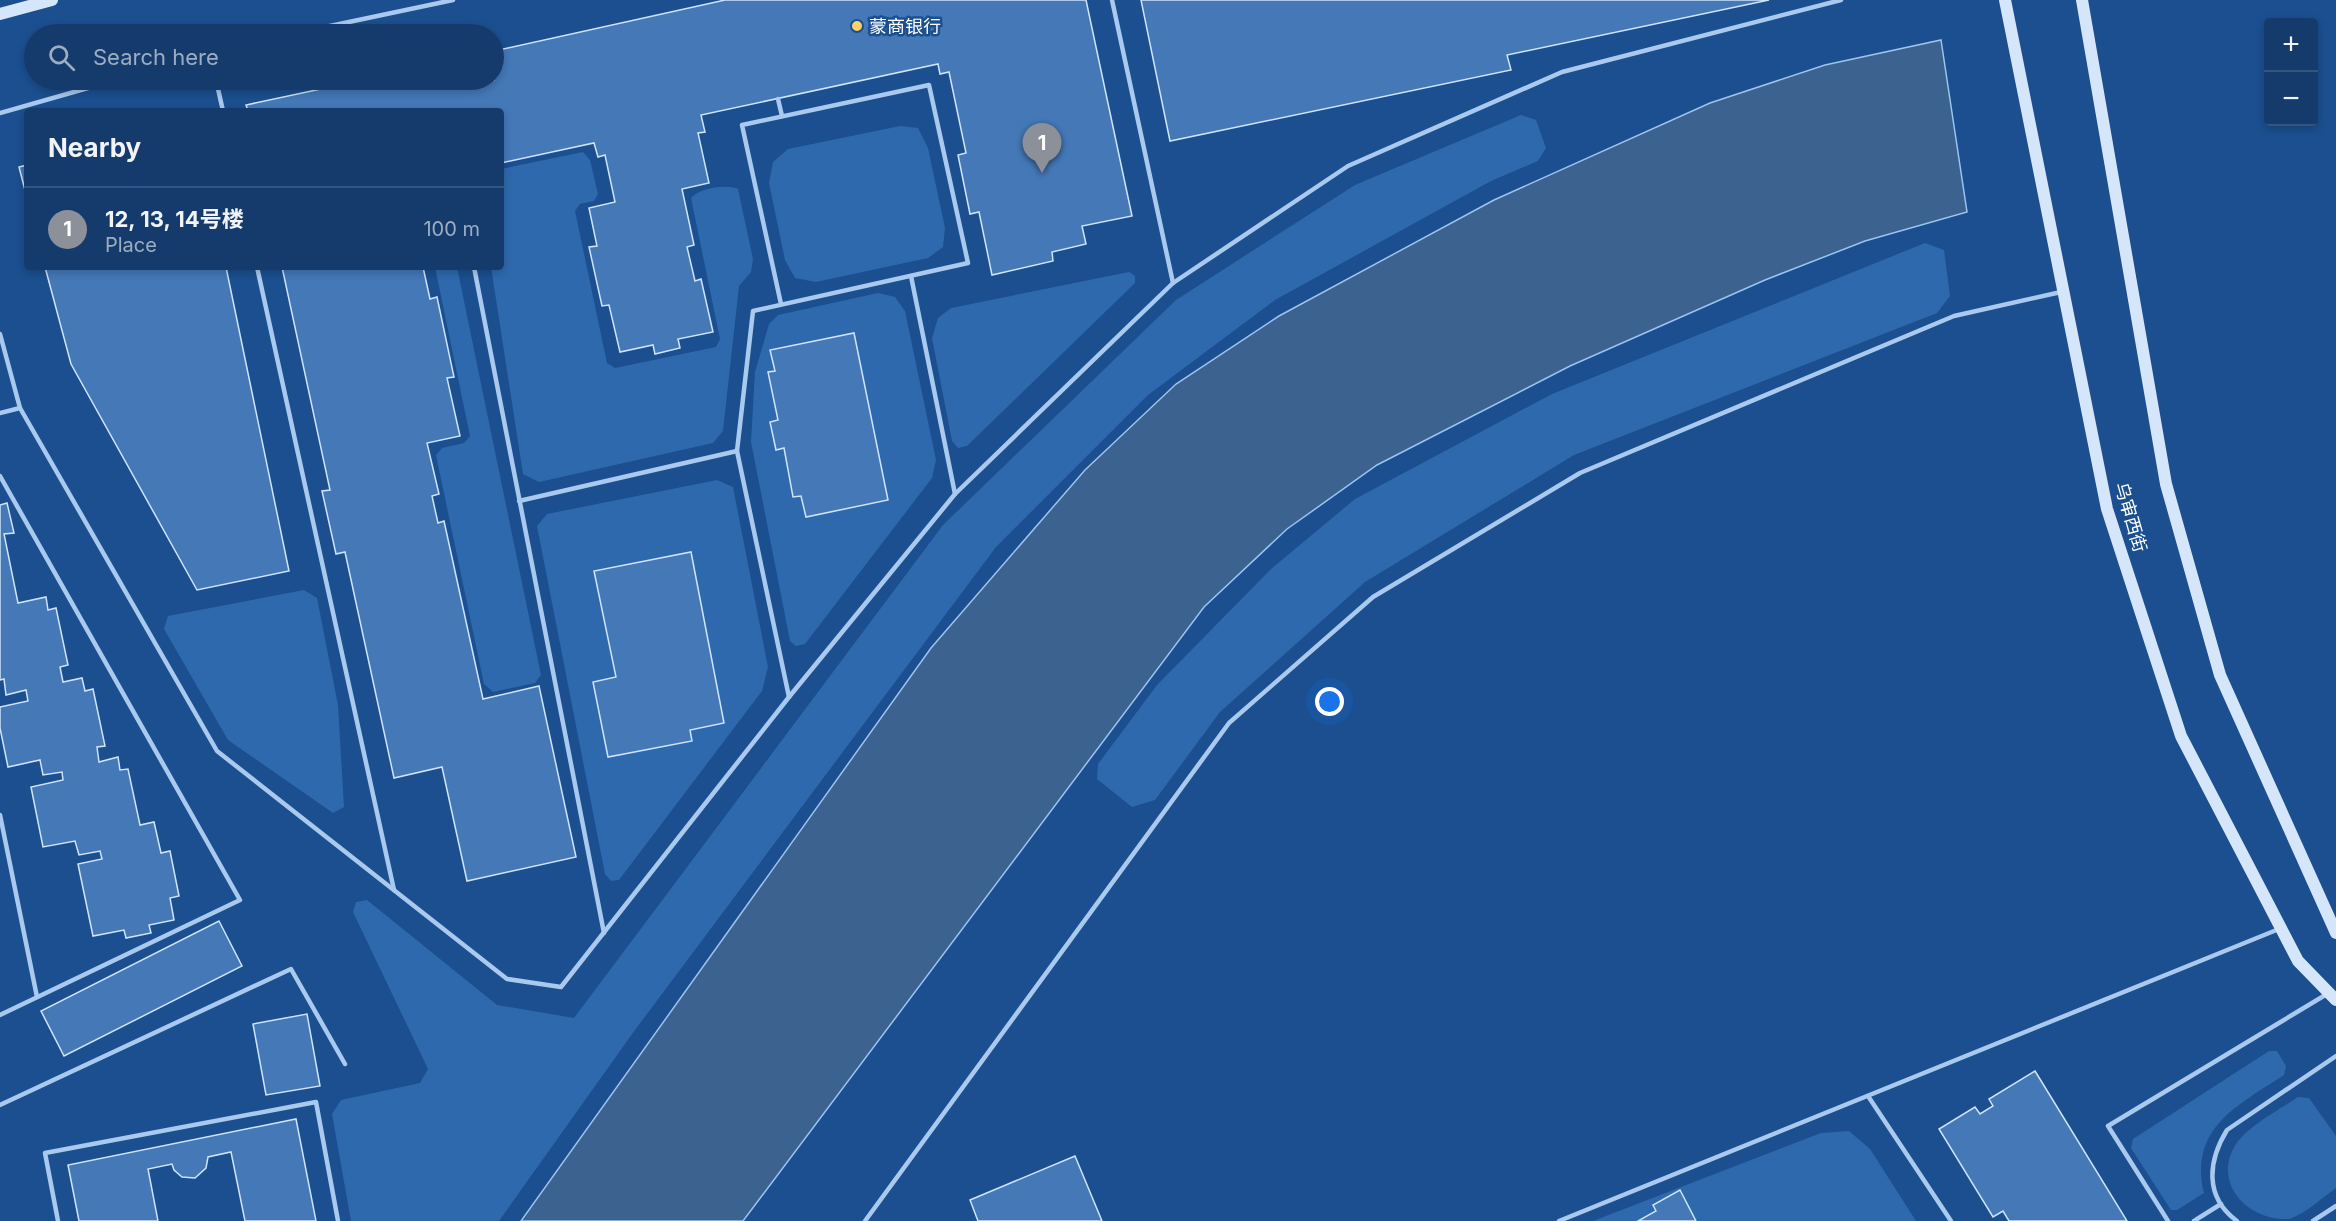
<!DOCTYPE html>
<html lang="en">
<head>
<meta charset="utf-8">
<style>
  :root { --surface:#143b6b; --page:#214673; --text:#f1f3f6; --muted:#9dadc1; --line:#33557e; --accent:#8c9099 }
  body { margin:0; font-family:Inter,"Noto Sans SC",sans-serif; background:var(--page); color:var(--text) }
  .controls { position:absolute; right:18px; top:18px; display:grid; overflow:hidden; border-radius:6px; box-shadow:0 3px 9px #0003 }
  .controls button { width:54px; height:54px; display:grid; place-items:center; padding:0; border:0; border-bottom:2px solid var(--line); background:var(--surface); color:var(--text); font:30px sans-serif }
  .you { position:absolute; left:1330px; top:702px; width:21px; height:21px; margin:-15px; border:4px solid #fff; border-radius:50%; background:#1a73e8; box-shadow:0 0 0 9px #1a73e833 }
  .badge { display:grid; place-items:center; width:39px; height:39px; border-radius:50%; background:var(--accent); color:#fff; font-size:20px; font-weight:700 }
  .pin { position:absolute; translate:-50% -50px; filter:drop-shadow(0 2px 3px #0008) }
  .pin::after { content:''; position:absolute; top:32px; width:21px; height:18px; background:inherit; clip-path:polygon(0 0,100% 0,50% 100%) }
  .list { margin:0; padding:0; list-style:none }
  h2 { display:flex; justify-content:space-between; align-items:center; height:78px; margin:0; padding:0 24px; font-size:26px }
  h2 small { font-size:20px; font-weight:400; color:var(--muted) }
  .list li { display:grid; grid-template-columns:39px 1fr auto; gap:18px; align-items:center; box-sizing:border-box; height:84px; padding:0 24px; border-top:2px solid var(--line) }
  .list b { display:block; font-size:22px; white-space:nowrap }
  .list p { margin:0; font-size:20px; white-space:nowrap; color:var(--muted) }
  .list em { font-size:20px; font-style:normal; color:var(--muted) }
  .icon { flex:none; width:33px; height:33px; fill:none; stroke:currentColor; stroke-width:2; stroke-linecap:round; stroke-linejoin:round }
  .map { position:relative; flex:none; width:2336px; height:1221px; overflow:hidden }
  .search { position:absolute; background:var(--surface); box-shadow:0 3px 9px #0003; left:24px; top:24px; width:480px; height:66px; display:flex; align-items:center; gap:15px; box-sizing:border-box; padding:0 21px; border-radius:33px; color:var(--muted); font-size:22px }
  .panel { position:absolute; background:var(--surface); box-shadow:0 3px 9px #0003; left:24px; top:108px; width:480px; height:162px; border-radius:6px }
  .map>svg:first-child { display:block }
  .green { fill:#2e69ad }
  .water { fill:#3c6290; stroke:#9cc4f0; stroke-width:1.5 }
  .building { fill:#4478b7; stroke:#cfe3fa; stroke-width:1.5 }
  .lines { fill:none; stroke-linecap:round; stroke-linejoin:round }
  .lane { stroke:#a9c9ee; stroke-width:4.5 }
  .secondary { stroke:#d6e6fa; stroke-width:12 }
  .poi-dot { fill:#ffd166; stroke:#1b4f8f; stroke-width:2 }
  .labels { text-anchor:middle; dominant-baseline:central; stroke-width:5; stroke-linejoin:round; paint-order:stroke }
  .poi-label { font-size:18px; fill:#fff; stroke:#1b4f8f; text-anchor:start }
  .street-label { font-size:18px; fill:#fff; stroke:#1b4f8f }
</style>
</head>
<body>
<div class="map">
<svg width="2336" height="1221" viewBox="0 0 2336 1221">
  <rect width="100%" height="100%" fill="#1b4f8f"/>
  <g class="green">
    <polygon points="1521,115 1536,120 1546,148 1538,161 1491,181 1275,300 1148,395 996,547 635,1030 499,1221 351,1221 332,1114 341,1100 420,1083 428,1069 353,912 356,902 367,900 497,1005 574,1018 943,525 1176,300 1355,185"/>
    <polygon points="900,126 918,128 928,148 945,228 943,247 928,258 816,282 795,278 785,260 769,183 773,162 788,149"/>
    <path d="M 583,152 L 590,160 L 598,194 L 594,201 L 580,204 L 575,211 L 607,363 L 615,368 L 716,347 L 720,339 L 691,198 C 700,188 725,184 738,189 L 753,259 L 751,272 L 739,286 L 723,431 L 713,443 L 539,482 L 523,474 L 491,267 L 501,267 L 501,169 Z"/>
    <polygon points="1925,243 1944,250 1950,296 1937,313 1574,455 1365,582 1220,712 1155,800 1132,807 1097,779 1098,764 1157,685 1271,569 1355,499 1552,394"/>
    <polygon points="435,267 457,267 541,675 535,683 493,692 484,684 436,455 442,448 464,443 470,436"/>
    <polygon points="1129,272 1135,276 1135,283 967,446 958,448 952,441 932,338 938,318 951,308"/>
    <polygon points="878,293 895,297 905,311 936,460 932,478 805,644 796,646 790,641 751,442 755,372 769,324 778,315"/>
    <polygon points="717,480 733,487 768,667 762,691 619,880 611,881 605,874 537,526 547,514"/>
    <polygon points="304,590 317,598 338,705 344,807 333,813 228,740 164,629 168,616"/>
    <path d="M 2269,1051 L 2277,1051 L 2286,1066 L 2284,1075 C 2237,1106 2189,1128 2204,1193 L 2177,1210 L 2171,1210 L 2131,1148 L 2133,1139 Z"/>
    <path d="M 2298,1097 L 2309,1098 L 2336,1136 L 2336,1188 C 2322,1198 2306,1213 2290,1219 C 2245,1221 2212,1181 2236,1144 C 2248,1126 2280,1109 2298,1097 Z"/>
    <polygon points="1849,1131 1870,1149 1916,1221 1593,1221 1821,1133"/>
  </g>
  <polygon class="water" points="1941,40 1967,212 1865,241 1765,280 1570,366 1377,465 1287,529 1204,607 743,1221 521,1221 931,648 1085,470 1176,384 1279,316 1494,200 1710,103 1825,65"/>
  <g class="building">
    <polygon points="725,0 1086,0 1132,216 1082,226 1086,244 1052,252 1053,261 992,275 979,212 970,214 958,155 966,153 949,72 940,74 938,64 701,115 705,132 698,133 709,183 682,189 694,245 687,247 695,281 701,279 713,332 678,339 680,348 655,354 653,345 620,352 609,305 602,306 589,247 597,246 589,208 615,202 605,155 598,157 594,143 501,163 501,111 248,111 246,105 363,80 494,80 494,51"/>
    <polygon points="1141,0 1769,0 1507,55 1511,70 1170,141"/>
    <polygon points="27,165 27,198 19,167"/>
    <polygon points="45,267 226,267 289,571 197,590 71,364"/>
    <polygon points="282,267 423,267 430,299 437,297 454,377 447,378 460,436 427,443 439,494 432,496 438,523 444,521 483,699 539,686 576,857 467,881 442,767 394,778 345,552 336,554 322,491 330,490"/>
    <polygon points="854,333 888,500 806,517 801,496 793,497 784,448 776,450 770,422 778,420 768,372 775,371 770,350"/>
    <polygon points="7,503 14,533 4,534 18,603 46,597 48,610 56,608 68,665 60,667 63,682 82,678 85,691 93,689 105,746 97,747 99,762 118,757 120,770 128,769 140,825 154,822 161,853 170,851 179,896 170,898 174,920 149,925 151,933 126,938 124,930 93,936 78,864 102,859 100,851 79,855 75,841 43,847 31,787 63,780 62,772 43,775 40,760 8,767 0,728 0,707 28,701 26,690 6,695 4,679 0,680 0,505"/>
    <polygon points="691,552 724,723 690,730 692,741 608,757 593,682 616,677 594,571"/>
    <polygon points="219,921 242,966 64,1056 41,1011"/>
    <polygon points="307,1014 320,1086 266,1095 253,1024"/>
    <polygon points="2035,1071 2127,1221 2009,1221 2003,1211 1993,1217 1939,1129 1975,1107 1980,1114 1993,1106 1989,1099"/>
    <polygon points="296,1119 316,1221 245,1221 231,1152 208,1157 206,1168 195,1178 182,1177 174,1170 172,1164 148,1169 158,1221 79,1221 68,1165"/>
    <polygon points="1075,1156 1102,1221 978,1221 970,1200"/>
    <polygon points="1680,1190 1696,1221 1638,1221 1656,1211 1653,1205"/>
  </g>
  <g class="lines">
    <g class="lane">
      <polyline points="1112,0 1173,283"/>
      <polyline points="292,34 453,0"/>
      <polyline points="216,80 223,111"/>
      <polyline points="778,99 782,116"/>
      <polyline points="0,113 116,80"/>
      <polyline points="257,267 394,890"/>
      <polyline points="474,267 604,933"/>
      <polyline points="911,276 955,494"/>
      <polyline points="781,304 742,125 929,85 968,263 753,311 737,451 789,697"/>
      <polyline points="0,334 20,408 217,751 507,979 561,987 789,697 955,494 1173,283 1348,166 1562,72 1841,0"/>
      <polyline points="0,413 20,408"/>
      <polyline points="0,476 240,900 0,1015"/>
      <polyline points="519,501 737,451"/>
      <polyline points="0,815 37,997"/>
      <polyline points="1868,1096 1951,1221"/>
      <polyline points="0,1105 291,969 345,1064"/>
      <polyline points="58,1221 45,1153 316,1102 338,1221"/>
      <polyline points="865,1221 1229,723 1373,597 1580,473 1954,316 2061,292"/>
      <polyline points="1559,1221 2279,929"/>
      <polyline points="2168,1221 2108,1126 2327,994"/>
      <polyline points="2194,1221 2221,1204"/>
      <path d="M 2237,1221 C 2204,1197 2208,1161 2227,1130 L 2336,1056"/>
      <polyline points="2313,1221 2336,1206"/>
    </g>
    <g class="secondary">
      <polyline points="2005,0 2107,509 2181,736 2298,961 2336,1000"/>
      <polyline points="2082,0 2166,484 2220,675 2336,933"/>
      <polyline points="0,14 52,0"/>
    </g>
  </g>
  <circle class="poi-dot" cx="857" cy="26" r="6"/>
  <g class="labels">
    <g class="poi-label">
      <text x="869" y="26">蒙商银行</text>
    </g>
    <g class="street-label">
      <text transform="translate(2131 517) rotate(74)">乌审西街</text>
    </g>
  </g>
</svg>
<div class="controls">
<button>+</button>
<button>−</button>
</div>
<div class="you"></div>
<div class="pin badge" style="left:1042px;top:173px">1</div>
<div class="search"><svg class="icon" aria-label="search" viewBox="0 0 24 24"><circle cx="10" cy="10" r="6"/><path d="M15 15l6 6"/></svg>Search here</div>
<section class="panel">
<h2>Nearby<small></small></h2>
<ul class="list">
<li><span class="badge">1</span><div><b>12, 13, 14号楼</b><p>Place</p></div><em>100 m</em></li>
</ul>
</section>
</div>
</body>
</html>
